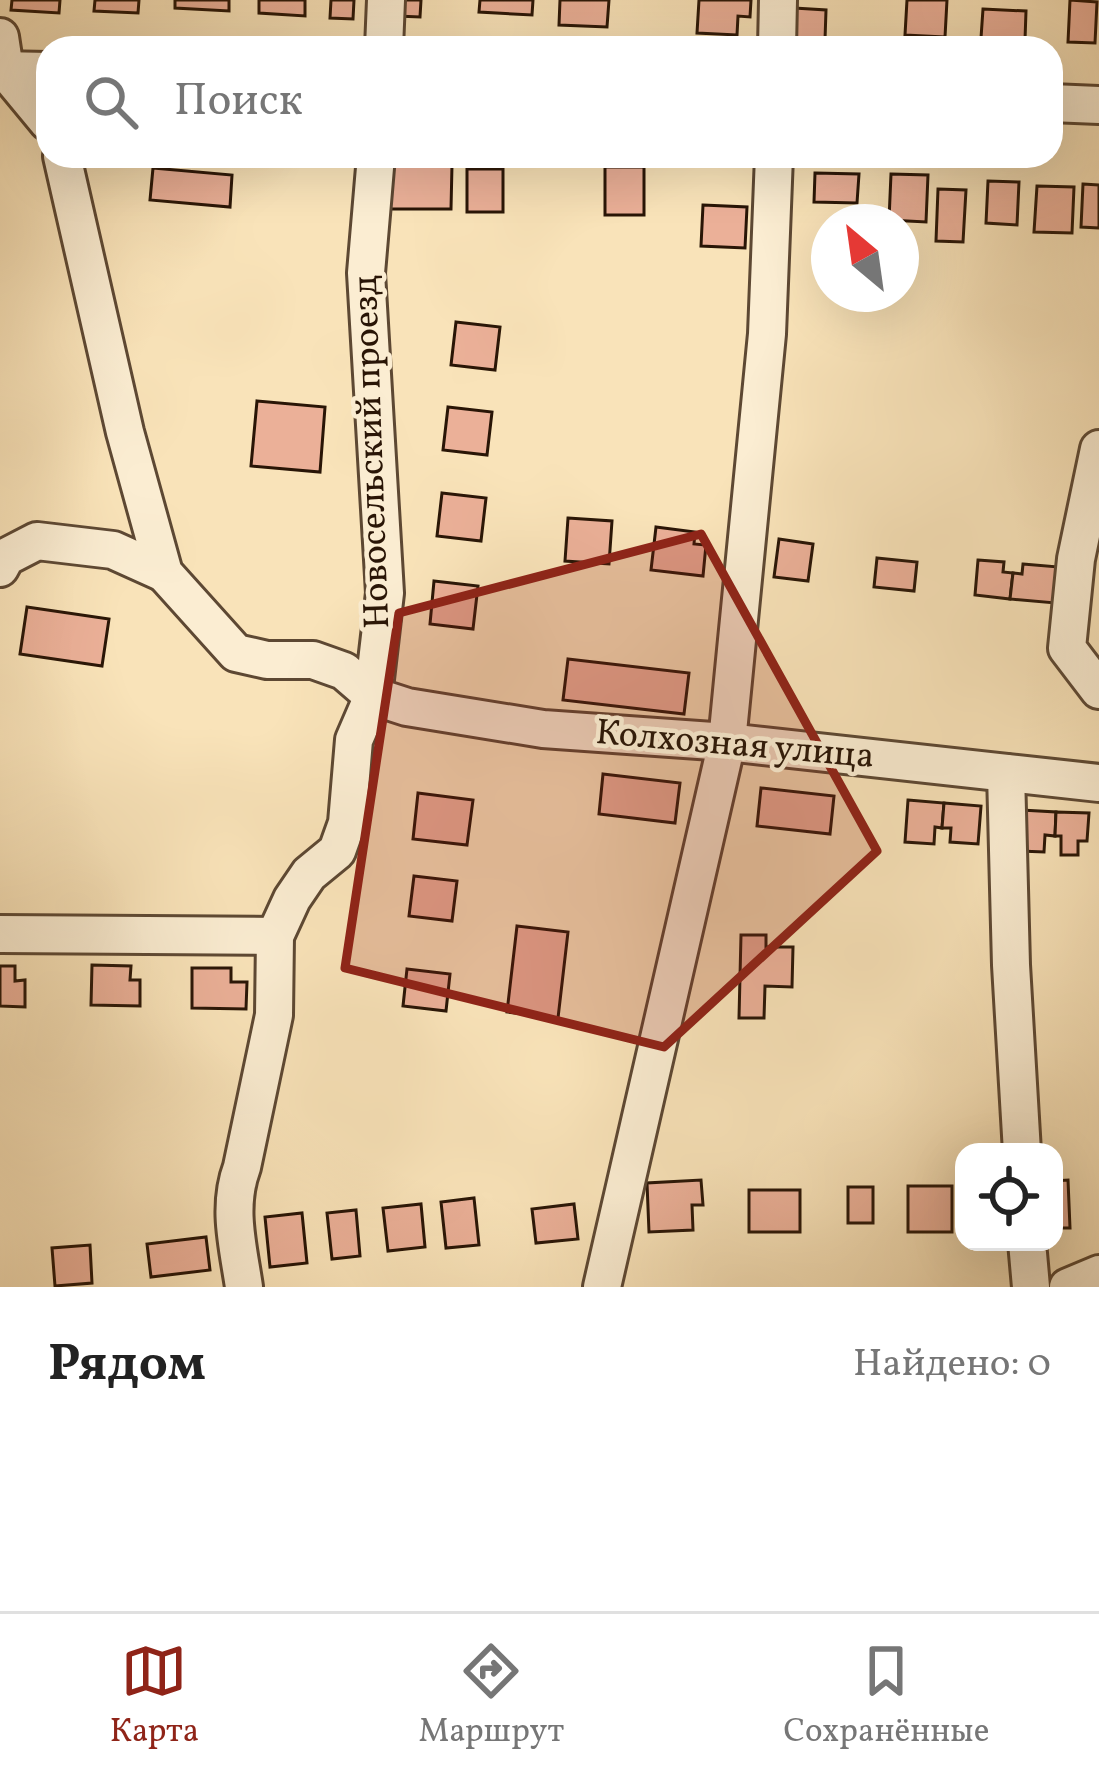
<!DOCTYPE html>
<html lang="ru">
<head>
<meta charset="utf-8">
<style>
  :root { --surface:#fff; --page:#f2f2f2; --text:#222; --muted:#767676; --line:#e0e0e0; --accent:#8f2418 }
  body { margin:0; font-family:Vollkorn,serif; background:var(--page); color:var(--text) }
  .controls { position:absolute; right:36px; bottom:36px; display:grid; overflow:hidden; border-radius:24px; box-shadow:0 12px 48px #0002 }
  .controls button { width:108px; height:108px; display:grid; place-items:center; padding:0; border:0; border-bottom:3px solid var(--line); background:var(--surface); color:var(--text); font:60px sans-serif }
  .compass { position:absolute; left:811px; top:204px; width:108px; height:108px; border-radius:50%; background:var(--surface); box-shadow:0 12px 48px #0002; rotate:331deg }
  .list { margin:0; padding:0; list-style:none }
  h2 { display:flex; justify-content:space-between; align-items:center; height:156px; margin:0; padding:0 48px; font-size:51px }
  h2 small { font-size:39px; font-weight:400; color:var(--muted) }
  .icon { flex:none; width:66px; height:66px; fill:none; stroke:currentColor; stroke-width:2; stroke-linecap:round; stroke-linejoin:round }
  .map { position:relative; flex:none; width:1099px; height:1287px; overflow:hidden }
  .search { position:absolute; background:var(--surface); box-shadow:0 12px 48px #0002; left:36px; right:36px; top:36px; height:132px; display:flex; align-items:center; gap:30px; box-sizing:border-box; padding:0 42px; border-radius:36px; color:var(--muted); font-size:45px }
  .sheet { height:324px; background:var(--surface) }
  nav { display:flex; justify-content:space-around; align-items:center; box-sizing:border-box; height:168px; border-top:3px solid var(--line); background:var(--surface); font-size:33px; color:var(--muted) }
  nav a { display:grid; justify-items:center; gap:6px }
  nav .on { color:var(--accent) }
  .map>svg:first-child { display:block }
  .building { fill:#ebb098; stroke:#291506; stroke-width:3 }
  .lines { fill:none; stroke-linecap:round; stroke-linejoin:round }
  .minor-casing { stroke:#5d4833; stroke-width:42 }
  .minor { stroke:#fbedd2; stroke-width:36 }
  .marked { fill:#8f2418; fill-opacity:0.2; stroke:#8f2418; stroke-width:9; stroke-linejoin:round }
  .labels { text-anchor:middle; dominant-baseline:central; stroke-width:9; stroke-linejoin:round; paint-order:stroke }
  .street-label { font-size:36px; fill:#291506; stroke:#fbedd2 }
</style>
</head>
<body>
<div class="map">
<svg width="1099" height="1287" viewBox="0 0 1099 1287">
  <rect width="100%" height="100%" fill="#f9e3b9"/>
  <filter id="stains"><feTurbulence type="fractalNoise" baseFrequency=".00167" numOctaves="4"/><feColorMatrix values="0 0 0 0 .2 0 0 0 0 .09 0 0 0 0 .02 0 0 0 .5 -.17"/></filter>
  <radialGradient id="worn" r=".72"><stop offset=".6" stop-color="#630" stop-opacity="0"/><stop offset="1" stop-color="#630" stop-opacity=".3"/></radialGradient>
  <g class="building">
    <polygon points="12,0 60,0 59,13 11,10"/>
    <polygon points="95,0 139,0 138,13 94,11"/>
    <polygon points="175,0 229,0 229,11 175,8"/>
    <polygon points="259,0 305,0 305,16 259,13"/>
    <polygon points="331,0 354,0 353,19 330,18"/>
    <polygon points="397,0 421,0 420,17 397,16"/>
    <polygon points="480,0 533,0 532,15 479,12"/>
    <polygon points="560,0 609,0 607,27 559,25"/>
    <polygon points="699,0 751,0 750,17 738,16 737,35 697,33"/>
    <polygon points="907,0 947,0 945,37 905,35"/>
    <polygon points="1070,0 1097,2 1095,43 1068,42"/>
    <polygon points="794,8 826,10 825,40 792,39"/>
    <polygon points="983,9 1026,11 1025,40 981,38"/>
    <polygon points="387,165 452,165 451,209 387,209"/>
    <rect x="605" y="167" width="39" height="48"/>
    <polygon points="153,168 232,175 230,207 150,200"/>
    <rect x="467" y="169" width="36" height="43"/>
    <polygon points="815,173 859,174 857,203 814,202"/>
    <polygon points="891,174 928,175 926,222 889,220"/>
    <polygon points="988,181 1019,182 1017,225 986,223"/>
    <polygon points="1083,184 1099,185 1099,228 1081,227"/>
    <polygon points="1037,186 1074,187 1072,233 1034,232"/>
    <polygon points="938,189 966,190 963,242 936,241"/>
    <polygon points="703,205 747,207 745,248 701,246"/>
    <polygon points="456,322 500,327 495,370 451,365"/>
    <polygon points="257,401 325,407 320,472 251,466"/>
    <polygon points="448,407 492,412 487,455 443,450"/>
    <polygon points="442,493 486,498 481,541 437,536"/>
    <polygon points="568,518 612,521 609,564 565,561"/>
    <polygon points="656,527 695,532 694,544 706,545 703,576 651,570"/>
    <polygon points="779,539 813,544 808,581 774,577"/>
    <polygon points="877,558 917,562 914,591 874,587"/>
    <polygon points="978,560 1004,562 1003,572 1013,573 1010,599 975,595"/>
    <polygon points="1023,564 1059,567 1055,603 1010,599 1013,573 1022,574"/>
    <polygon points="434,581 478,586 473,629 430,624"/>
    <polygon points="27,607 109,619 102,666 20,654"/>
    <polygon points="568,659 689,673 684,714 563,700"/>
    <polygon points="603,774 680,783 675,823 599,814"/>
    <polygon points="761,788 834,796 830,834 757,826"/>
    <polygon points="418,793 473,800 467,845 413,839"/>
    <polygon points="908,800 944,803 942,828 935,827 934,844 905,842"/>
    <polygon points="944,803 981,806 978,844 950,842 951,828 942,828"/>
    <polygon points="1021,810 1056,812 1055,836 1045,835 1044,852 1020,851"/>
    <polygon points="1056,812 1089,813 1087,841 1078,841 1078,855 1061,855 1061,836 1055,836"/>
    <polygon points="414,876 457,881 452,921 409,916"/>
    <polygon points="517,926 568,932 558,1018 507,1012"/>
    <polygon points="741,935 766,935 766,947 793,947 792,987 765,986 764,1018 739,1018"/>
    <polygon points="92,965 131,966 130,980 140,980 140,1006 91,1005"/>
    <polygon points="0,966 15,966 15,981 25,980 25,1007 0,1006"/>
    <polygon points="192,968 231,968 231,982 247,982 246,1009 192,1008"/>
    <polygon points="407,969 450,974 446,1011 403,1006"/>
    <polygon points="701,1180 703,1205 692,1205 693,1230 649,1232 647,1183"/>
    <polygon points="1068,1180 1070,1228 1054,1228 1054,1181"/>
    <rect x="908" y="1186" width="44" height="46"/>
    <rect x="848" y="1187" width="25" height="36"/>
    <rect x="749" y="1190" width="51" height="42"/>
    <polygon points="474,1198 479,1245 446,1248 441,1202"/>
    <polygon points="421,1204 425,1247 388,1251 383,1208"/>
    <polygon points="574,1204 578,1239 536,1243 532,1209"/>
    <polygon points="356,1210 360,1256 332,1259 327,1213"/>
    <polygon points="302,1213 307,1263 270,1267 265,1217"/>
    <polygon points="206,1237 210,1270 151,1277 147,1244"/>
    <polygon points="90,1245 92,1283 55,1286 52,1248"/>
  </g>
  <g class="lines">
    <g class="minor-casing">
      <g id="minor">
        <polyline points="0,37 5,70 48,122"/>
        <polyline points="384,48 386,0"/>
        <polyline points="777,48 778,0"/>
        <polyline points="0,70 48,71"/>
        <polyline points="1051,103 1099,105"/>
        <polyline points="62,156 125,432 164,573 236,653 267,660 313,660 344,671 373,696 407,707 543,729 727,742 1099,783"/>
        <polyline points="1099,449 1076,559 1067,648 1099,690"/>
        <polyline points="0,568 6,557 37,541 113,550 164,573"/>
        <polyline points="1006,773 1011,965 1022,1152"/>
        <polyline points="0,934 275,936"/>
        <polyline points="1027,1242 1031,1287"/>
        <path d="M 244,1287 C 238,1246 227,1207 242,1167 L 274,1015 L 275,936 L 292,899 L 309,874 L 337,851 L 347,823 L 354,740 L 373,696 L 385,593 L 366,273 L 376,156"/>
        <polyline points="602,1287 727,742 767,334 774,156"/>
        <polyline points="1068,1287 1099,1274"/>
      </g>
    </g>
    <use href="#minor" class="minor"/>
  </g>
  <path class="marked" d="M 701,534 L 877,851 L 664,1047 L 345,968 L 399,613 Z"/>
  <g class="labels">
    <g class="street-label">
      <text transform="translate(373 452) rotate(-92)">Новосельский проезд</text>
      <text transform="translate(735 746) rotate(5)">Колхозная улица</text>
    </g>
  </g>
  <rect width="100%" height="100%" filter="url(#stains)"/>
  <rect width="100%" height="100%" fill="url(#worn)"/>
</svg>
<div class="controls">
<button><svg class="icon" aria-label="locate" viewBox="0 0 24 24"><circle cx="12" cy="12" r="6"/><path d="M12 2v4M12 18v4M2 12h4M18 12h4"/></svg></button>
</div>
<svg class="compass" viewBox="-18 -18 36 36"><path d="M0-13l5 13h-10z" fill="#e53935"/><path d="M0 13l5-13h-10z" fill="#767676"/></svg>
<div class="search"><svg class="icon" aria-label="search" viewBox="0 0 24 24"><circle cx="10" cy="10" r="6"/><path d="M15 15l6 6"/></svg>Поиск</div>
</div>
<section class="sheet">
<h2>Рядом<small>Найдено: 0</small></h2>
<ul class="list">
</ul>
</section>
<nav>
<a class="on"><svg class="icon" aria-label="map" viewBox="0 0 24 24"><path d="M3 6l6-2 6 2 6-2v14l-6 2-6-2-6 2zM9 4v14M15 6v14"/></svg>Карта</a>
<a><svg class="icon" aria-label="directions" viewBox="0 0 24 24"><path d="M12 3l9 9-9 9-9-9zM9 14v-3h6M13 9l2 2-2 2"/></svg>Маршрут</a>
<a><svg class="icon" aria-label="saved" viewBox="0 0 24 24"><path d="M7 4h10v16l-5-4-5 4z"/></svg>Сохранённые</a>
</nav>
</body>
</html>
